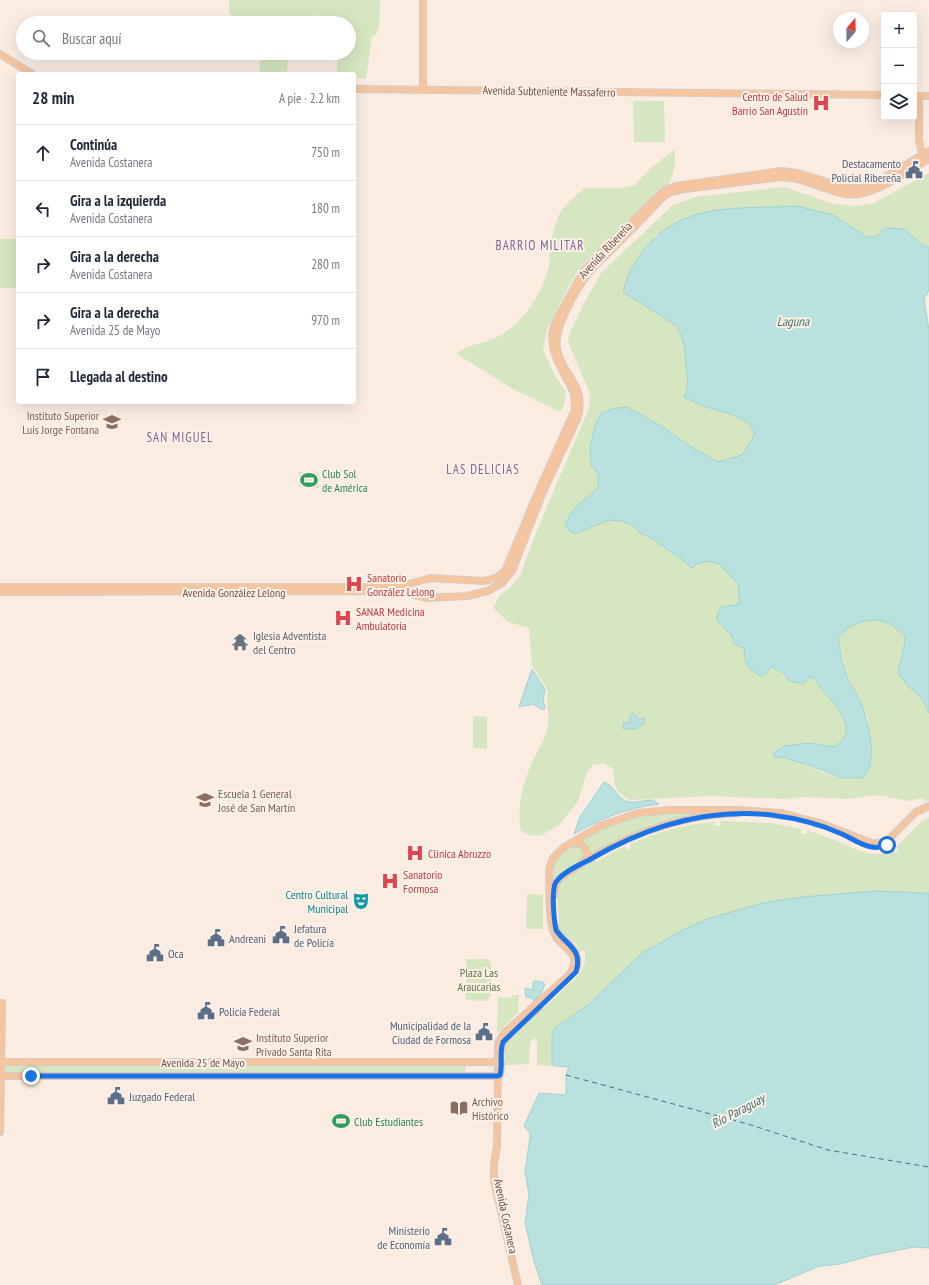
<!DOCTYPE html>
<html lang="es">
<head>
<meta charset="utf-8">
<style>
  :root { --surface:#fff; --page:#f6f6f7; --text:#1f2937; --muted:#747a83; --line:#e0e1e3 }
  body { margin:0; font-family:"PT Sans Narrow",sans-serif; background:var(--page); color:var(--text) }
  .controls { position:absolute; right:12px; top:12px; display:grid; overflow:hidden; border-radius:4px; box-shadow:0 4px 16px #0002 }
  .controls button { width:36px; height:36px; display:grid; place-items:center; padding:0; border:0; border-bottom:1px solid var(--line); background:var(--surface); color:var(--text); font:20px sans-serif }
  .compass { position:absolute; left:833px; top:12px; width:36px; height:36px; border-radius:50%; background:var(--surface); box-shadow:0 4px 16px #0002; rotate:20deg }
  .stop { position:absolute; width:12px; height:12px; margin:-9px; border:3px solid #1a73e8; border-radius:50%; background:#fff }
  .stop.end { background:#1a73e8; border-color:#fff; box-shadow:0 1px 4px #0008 }
  .list { margin:0; padding:0; list-style:none }
  h2 { display:flex; justify-content:space-between; align-items:center; height:52px; margin:0; padding:0 16px; font-size:17px }
  h2 small { font-size:13px; font-weight:400; color:var(--muted) }
  .list li { display:grid; grid-template-columns:26px 1fr auto; gap:12px; align-items:center; box-sizing:border-box; height:56px; padding:0 16px; border-top:1px solid var(--line) }
  .list b { display:block; font-size:15px; white-space:nowrap }
  .list p { margin:0; font-size:13px; white-space:nowrap; color:var(--muted) }
  .list em { font-size:13px; font-style:normal; color:var(--muted) }
  .icon { flex:none; width:22px; height:22px; fill:none; stroke:currentColor; stroke-width:2; stroke-linecap:round; stroke-linejoin:round }
  .map { position:relative; flex:none; width:929px; height:1285px; overflow:hidden }
  .search { position:absolute; background:var(--surface); box-shadow:0 4px 16px #0002; left:16px; top:16px; width:340px; height:44px; display:flex; align-items:center; gap:10px; box-sizing:border-box; padding:0 14px; border-radius:22px; color:var(--muted); font-size:15px }
  .panel { position:absolute; background:var(--surface); box-shadow:0 4px 16px #0002; left:16px; top:72px; width:340px; height:332px; border-radius:4px }
  .map>svg:first-child { display:block }
  .green { fill:#d6e6c1 }
  .water { fill:#b8e1e0; stroke:#9fd2d1 }
  .lines { fill:none; stroke-linecap:round; stroke-linejoin:round }
  .ferry { stroke:#407373; stroke-width:1; stroke-dasharray:5 4; stroke-linecap:butt }
  .minor-casing { stroke:#ccb5ac; stroke-width:6 }
  .major-casing { stroke:#d4cbc9; stroke-width:8 }
  .minor { stroke:#fff; stroke-width:4.5 }
  .major { stroke:#f4c59e; stroke-width:6 }
  .route { stroke:#1a73e8; stroke-width:5 }
  .labels { text-anchor:middle; dominant-baseline:central; stroke-width:4; stroke-linejoin:round; paint-order:stroke }
  .street-label { font-size:12px; fill:#6f514a; stroke:#fdf1e7 }
  .health-label { font-size:12px; fill:#be3a42; stroke:#fdf1e7; text-anchor:start }
  .service-label { font-size:12px; fill:#4e5e75; stroke:#fdf1e7; text-anchor:start }
  .education-label { font-size:12px; fill:#785e54; stroke:#fdf1e7; text-anchor:start }
  .leisure-label { font-size:12px; fill:#27864d; stroke:#fdf1e7; text-anchor:start }
  .worship-label { font-size:12px; fill:#5b616d; stroke:#fdf1e7; text-anchor:start }
  .culture-label { font-size:12px; fill:#0d838f; stroke:#fdf1e7; text-anchor:end }
  .park-label { font-size:12px; fill:#5a7443; stroke:#fdf1e7 }
  .neighbourhood-label { font-size:13px; letter-spacing:1px; fill:#7c6692; stroke:#fdf1e7 }
  .water-label { font-size:13px; font-style:italic; fill:#407373; stroke:#fdf1e7 }
</style>
</head>
<body>
<div class="map">
<svg width="929" height="1285" viewBox="0 0 929 1285">
  <rect width="100%" height="100%" fill="#faece1"/>
  <g class="green">
    <polygon points="229,0 380,0 379,27 376,35 372,35 366,79 354,77 354,74 336,74 339,53 349,53 349,23 337,23 327,17 314,15 306,18 302,23 245,23 229,13"/>
    <polygon points="261,53 288,53 287,74 259,74"/>
    <polygon points="633,101 664,101 665,142 634,142"/>
    <path d="M 675,149 L 675,167 L 669,184 L 657,191 L 606,243 L 582,265 L 571,282 L 547,330 L 543,349 L 555,376 L 566,392 L 564,405 L 560,412 L 513,389 L 457,354 C 466,344 483,344 495,338 C 523,326 545,289 550,261 C 547,254 556,216 562,210 C 568,202 577,195 584,188 L 622,188 L 635,185 L 650,169 Z"/>
    <path d="M 929,173 L 929,248 L 922,245 L 911,235 L 867,237 L 833,215 L 797,206 L 730,208 L 656,235 L 648,247 L 658,313 L 677,326 L 684,343 L 688,385 L 684,397 L 703,406 L 731,414 L 749,423 L 755,434 L 742,455 L 718,462 L 688,445 L 663,427 L 649,420 L 611,409 L 601,414 L 595,426 L 598,488 L 590,496 L 574,534 L 609,520 L 622,521 L 634,526 L 640,533 L 651,538 L 684,561 L 691,568 C 696,564 704,560 711,561 C 720,562 736,577 738,586 C 740,592 740,598 740,604 L 732,606 L 717,620 L 744,648 L 745,661 C 762,665 777,667 790,681 L 809,677 L 814,678 C 826,699 866,725 834,747 C 810,745 795,739 774,753 L 778,758 C 800,758 821,775 841,778 C 848,779 856,778 863,778 L 868,772 L 871,760 L 868,719 L 845,671 L 838,637 C 850,623 872,615 890,624 C 895,627 900,632 905,636 L 905,646 L 900,660 L 908,686 L 922,698 L 929,713 L 929,801 L 925,801 L 922,798 L 909,801 L 876,795 L 850,799 L 802,797 L 786,799 L 710,796 L 631,800 C 614,792 615,786 613,769 L 604,763 L 593,765 L 587,772 L 578,801 L 559,825 L 540,836 L 529,835 L 521,830 C 516,807 524,779 534,758 C 540,746 546,738 548,724 C 550,713 545,703 548,691 L 532,665 L 529,628 L 508,622 L 493,608 L 500,595 L 509,589 L 520,576 L 537,530 L 589,408 L 590,394 L 569,344 L 568,337 L 573,326 L 582,307 L 601,273 L 673,205 L 695,197 L 784,187 L 831,203 L 853,206 L 872,204 Z"/>
    <rect x="0" y="239" width="18" height="49"/>
    <polygon points="299,472 319,473 319,488 299,487"/>
    <polygon points="473,716 487,717 487,749 473,748"/>
    <polygon points="716,812 659,824 627,835 590,856 586,844 580,839 602,828 644,814"/>
    <path d="M 929,817 L 929,892 C 829,890 732,896 645,951 C 636,957 628,967 621,974 C 600,994 580,1014 555,1028 L 552,1059 L 554,1066 L 537,1065 L 537,1041 L 535,1038 L 530,1042 L 529,1064 L 505,1065 L 505,1044 L 579,975 L 585,962 L 585,950 L 579,952 L 577,945 L 559,930 L 557,889 L 559,883 L 565,877 L 594,859 L 596,862 L 625,846 L 627,850 L 631,848 L 630,844 C 657,832 684,824 714,822 L 715,826 L 720,826 L 720,821 L 725,821 L 772,823 L 801,829 L 800,833 L 806,834 L 807,830 C 817,834 827,837 837,841 C 857,849 872,860 893,850 L 896,853 L 899,851 L 896,847 L 922,821 Z"/>
    <path d="M 574,844 L 582,847 L 585,855 C 577,868 559,870 552,884 C 551,861 555,857 574,844 Z"/>
    <polygon points="527,894 543,895 543,929 526,929"/>
    <polygon points="466,959 486,959 491,962 491,995 487,1001 466,1000"/>
    <polygon points="512,995 519,995 518,1013 497,1033 498,997 512,998"/>
    <polygon points="3,1065 466,1065 465,1073 3,1074"/>
    <rect x="335" y="1113" width="12" height="16"/>
  </g>
  <g class="water">
    <path d="M 797,206 L 833,215 L 867,237 L 876,237 L 885,228 L 904,229 L 922,245 L 929,248 L 929,290 L 924,299 L 929,330 L 929,713 L 922,698 L 908,686 L 898,673 C 900,660 905,649 905,636 C 900,632 895,627 890,624 C 872,615 850,623 838,637 C 840,649 841,662 846,674 C 849,683 856,692 860,701 C 868,719 879,762 863,778 L 841,778 L 814,767 L 786,758 L 774,757 L 774,753 L 784,746 L 809,743 L 834,747 C 867,726 825,698 814,678 L 809,677 L 803,684 L 790,681 L 784,674 L 772,667 L 762,677 C 747,668 745,666 744,648 L 734,644 L 732,636 L 717,620 L 718,612 L 722,607 L 740,604 L 738,584 L 720,565 L 711,561 L 699,563 L 691,568 L 684,561 L 651,538 L 640,533 L 634,526 L 622,521 L 609,520 L 574,534 L 565,526 C 570,508 585,500 598,488 L 598,474 L 591,465 L 590,447 L 595,426 L 601,414 L 611,409 L 627,407 L 663,427 L 688,445 L 718,462 L 742,455 L 755,434 L 749,423 L 731,414 L 703,406 L 684,397 L 688,385 L 684,343 L 677,326 L 623,292 C 626,284 628,273 633,266 C 673,199 730,210 797,206 Z"/>
    <polygon points="532,669 545,690 543,699 545,708 543,710 533,704 519,707"/>
    <polygon points="633,713 639,720 645,718 643,725 640,725 637,729 623,729 623,723 630,722 630,715"/>
    <path d="M 604,782 C 615,786 617,800 629,802 C 636,803 645,800 652,800 L 659,804 C 627,808 601,818 574,834 L 580,817 Z"/>
    <polygon points="875,891 929,893 929,1248 914,1247 873,1255 840,1264 820,1266 774,1285 542,1285 534,1261 525,1223 529,1195 525,1171 530,1138 530,1133 524,1126 539,1093 566,1095 566,1075 569,1067 554,1066 552,1063 552,1035 555,1028 588,1005 643,952 685,929 707,919 763,903 802,897"/>
    <polygon points="535,981 539,981 545,984 541,994 534,1001 531,998 526,997 525,988 533,990 533,982"/>
  </g>
  <g class="lines">
    <polyline class="ferry" points="566,1075 751,1125 828,1150 929,1167"/>
    <g class="minor-casing">
      <polyline id="minor" points="314,1062 314,1055"/>
    </g>
    <g class="major-casing">
      <g id="major">
        <polyline points="0,54 32,74"/>
        <polyline points="354,89 884,95"/>
        <polyline points="423,90 423,0"/>
        <polyline points="914,96 929,96"/>
        <polyline points="919,96 919,140 923,158"/>
        <polyline points="0,587 399,587 430,578 484,581 496,578 505,571 538,492 575,410 574,393 558,362 553,348 552,334 556,321 584,270 654,200 665,190 676,186 781,171 798,173 846,188 861,188 875,183 929,151"/>
        <path d="M 0,592 L 399,591 L 427,598 L 467,596 L 488,591 L 502,583 L 512,571 L 543,492 L 578,417 C 586,384 563,377 557,349 C 553,329 575,291 587,275 C 594,265 605,257 613,248 C 630,232 646,215 662,198 L 671,192 L 685,189 L 783,177 C 805,178 824,190 845,194 C 871,199 907,171 929,159"/>
        <polyline points="571,843 580,843 585,848 588,855 584,861"/>
        <path d="M 554,895 L 555,885 L 560,878 C 613,840 673,815 738,813"/>
        <path d="M 555,926 C 559,942 582,946 577,967"/>
        <polyline points="0,1003 2,1003 0,1132"/>
        <polyline points="1,1062 501,1062"/>
        <polyline points="1,1076 498,1076"/>
        <path d="M 498,1076 L 500,1075 C 502,1065 499,1059 501,1050 C 503,1035 528,1018 539,1008"/>
        <path d="M 518,1285 L 494,1181 L 494,1166 L 497,1145 L 498,1043 L 504,1033 L 569,975 C 585,951 560,949 554,933 C 548,920 550,885 549,870 L 553,858 L 563,848 L 600,826 L 638,813 L 670,810 L 737,810 L 782,813 L 823,824 L 874,844 L 887,841 L 916,812 L 929,806"/>
      </g>
    </g>
    <use href="#minor" class="minor"/>
    <use href="#major" class="major"/>
  </g>
  <g class="lines">
    <path class="route" d="M 31,1076 L 498,1076 L 500,1075 C 503,1063 499,1053 503,1042 L 576,972 C 583,949 567,946 556,930 C 554,920 551,890 556,882 C 563,872 579,865 589,860 C 645,827 706,808 771,815 C 795,818 820,824 842,834 C 851,838 862,846 872,847 C 877,848 882,847 887,845"/>
  </g>
  <defs>
    <g id="hospital-bare" transform="scale(1.38)"><path d="M-5-5h3v3.5h4V-5h3V5h-3V1.5h-4V5h-3Z" fill="#e0444e" stroke="#fdf1e7" stroke-width="2.5" paint-order="stroke"/></g>
    <g id="civic-bare" transform="scale(1.38)"><path d="M-.6-6.5H3V-4.5H.6V-3L4-1V1h2V6H-6V1h2V-1L-.6-3ZM-1.2 2.5V6h2.4V2.5Z" fill="#5c6f8a" stroke="#fdf1e7" stroke-width="2.5" paint-order="stroke"/></g>
    <g id="university-bare" transform="scale(1.38)"><path d="M0-5L7-2L0 1L-7-2ZM-4 1L0 2.5L4 1V4Q0 6-4 4Z" fill="#8d6e63" stroke="#fdf1e7" stroke-width="2.5" paint-order="stroke"/></g>
    <g id="stadium-bare" transform="scale(1.38)"><path d="M0-5a6.5 5 0 1 0 0 10a6.5 5 0 1 0 0-10ZM-3.5-1.8h7v3.6h-7Z" fill="#2e9e5b" stroke="#fdf1e7" stroke-width="2.5" paint-order="stroke"/></g>
    <g id="temple-bare" transform="scale(1.38)"><path d="M0-6L5-2H3V0L6.5 2.5H4V6H1.5V3h-3V6H-4V2.5H-6.5L-3 0V-2H-5Z" fill="#6b7280" stroke="#fdf1e7" stroke-width="2.5" paint-order="stroke"/></g>
    <g id="school-bare" transform="scale(1.38)"><path d="M0-5L7-2L0 1L-7-2ZM-4 1L0 2.5L4 1V4Q0 6-4 4Z" fill="#8d6e63" stroke="#fdf1e7" stroke-width="2.5" paint-order="stroke"/></g>
    <g id="theatre-bare" transform="scale(1.38)"><path d="M-5-5.5Q0-4 5-5.5V0Q5 5 0 6Q-5 5-5 0ZM-3.3-2.5H-1v1.5H-3.3ZM1-2.5H3.3v1.5H1ZM-2.8 1Q0 5.5 2.8 1Z" fill="#0f9aa8" stroke="#fdf1e7" stroke-width="2.5" paint-order="stroke"/></g>
    <g id="library-bare" transform="scale(1.38)"><path d="M-6-4Q-3-5.5-.7-3.5V5Q-3 3-6 4ZM6-4Q3-5.5 .7-3.5V5Q3 3 6 4Z" fill="#8d6e63" stroke="#fdf1e7" stroke-width="2.5" paint-order="stroke"/></g>
  </defs>
  <g fill-rule="evenodd">
    <use href="#hospital-bare" x="821" y="103"/>
    <use href="#civic-bare" x="914" y="170"/>
    <use href="#university-bare" x="112" y="422"/>
    <use href="#stadium-bare" x="309" y="480"/>
    <use href="#hospital-bare" x="354" y="584"/>
    <use href="#hospital-bare" x="343" y="618"/>
    <use href="#temple-bare" x="240" y="642"/>
    <use href="#school-bare" x="205" y="800"/>
    <use href="#hospital-bare" x="415" y="853"/>
    <use href="#hospital-bare" x="390" y="881"/>
    <use href="#theatre-bare" x="361" y="901"/>
    <use href="#civic-bare" x="281" y="935"/>
    <use href="#civic-bare" x="216" y="938"/>
    <use href="#civic-bare" x="155" y="953"/>
    <use href="#civic-bare" x="206" y="1011"/>
    <use href="#civic-bare" x="484" y="1032"/>
    <use href="#university-bare" x="243" y="1044"/>
    <use href="#civic-bare" x="116" y="1096"/>
    <use href="#library-bare" x="459" y="1108"/>
    <use href="#stadium-bare" x="341" y="1121"/>
    <use href="#civic-bare" x="443" y="1237"/>
  </g>
  <g class="labels">
    <g class="street-label">
      <text transform="translate(549 91) rotate(1)">Avenida Subteniente Massaferro</text>
      <text transform="translate(605 250) rotate(-47)">Avenida Ribereña</text>
      <text x="234" y="592">Avenida González Lelong</text>
      <text x="203" y="1062">Avenida 25 de Mayo</text>
      <text transform="translate(506 1216) rotate(78)">Avenida Costanera</text>
    </g>
    <g class="health-label">
      <text x="808" y="96" text-anchor="end">Centro de Salud<tspan x="808" dy="14">Barrio San Agustín</tspan></text>
      <text x="367" y="577">Sanatorio<tspan x="367" dy="14">González Lelong</tspan></text>
      <text x="356" y="611">SANAR Medicina<tspan x="356" dy="14">Ambulatoria</tspan></text>
      <text x="428" y="853">Clinica Abruzzo</text>
      <text x="403" y="874">Sanatorio<tspan x="403" dy="14">Formosa</tspan></text>
    </g>
    <g class="service-label">
      <text x="901" y="163" text-anchor="end">Destacamento<tspan x="901" dy="14">Policial Ribereña</tspan></text>
      <text x="294" y="928">Jefatura<tspan x="294" dy="14">de Policía</tspan></text>
      <text x="229" y="938">Andreani</text>
      <text x="168" y="953">Oca</text>
      <text x="219" y="1011">Policía Federal</text>
      <text x="471" y="1025" text-anchor="end">Municipalidad de la<tspan x="471" dy="14">Ciudad de Formosa</tspan></text>
      <text x="129" y="1096">Juzgado Federal</text>
      <text x="430" y="1230" text-anchor="end">Ministerio<tspan x="430" dy="14">de Economía</tspan></text>
    </g>
    <g class="education-label">
      <text x="99" y="415" text-anchor="end">Instituto Superior<tspan x="99" dy="14">Luis Jorge Fontana</tspan></text>
      <text x="218" y="793">Escuela 1 General<tspan x="218" dy="14">José de San Martín</tspan></text>
      <text x="256" y="1037">Instituto Superior<tspan x="256" dy="14">Privado Santa Rita</tspan></text>
      <text x="472" y="1101">Archivo<tspan x="472" dy="14">Histórico</tspan></text>
    </g>
    <g class="leisure-label">
      <text x="322" y="473">Club Sol<tspan x="322" dy="14">de América</tspan></text>
      <text x="354" y="1121">Club Estudiantes</text>
    </g>
    <g class="worship-label">
      <text x="253" y="635">Iglesia Adventista<tspan x="253" dy="14">del Centro</tspan></text>
    </g>
    <g class="culture-label">
      <text x="348" y="894">Centro Cultural<tspan x="348" dy="14">Municipal</tspan></text>
    </g>
    <g class="park-label">
      <text x="479" y="972">Plaza Las<tspan x="479" dy="14">Araucarias</tspan></text>
    </g>
    <g class="neighbourhood-label">
      <text x="540" y="245">BARRIO MILITAR</text>
      <text x="180" y="437">SAN MIGUEL</text>
      <text x="483" y="469">LAS DELICIAS</text>
    </g>
    <g class="water-label">
      <text x="793" y="321">Laguna</text>
      <text transform="translate(738 1111) rotate(-28)">Río Paraguay</text>
    </g>
  </g>
</svg>
<div class="controls">
<button>+</button>
<button>−</button>
<button><svg class="icon" aria-label="layers" viewBox="0 0 24 24"><path d="M12 4l9 5-9 5-9-5zM3 14l9 5 9-5"/></svg></button>
</div>
<svg class="compass" viewBox="-18 -18 36 36"><path d="M0-13l5 13h-10z" fill="#e53935"/><path d="M0 13l5-13h-10z" fill="#747a83"/></svg>
<div class="stop" style="left:887px;top:845px"></div>
<div class="stop end" style="left:31px;top:1076px"></div>
<div class="search"><svg class="icon" aria-label="search" viewBox="0 0 24 24"><circle cx="10" cy="10" r="6"/><path d="M15 15l6 6"/></svg>Buscar aquí</div>
<section class="panel">
<h2>28 min<small>A pie · 2.2 km</small></h2>
<ul class="list">
<li><svg class="icon" aria-label="ahead" viewBox="0 0 24 24"><path d="M12 20V5M6 11l6-6 6 6"/></svg><div><b>Continúa</b><p>Avenida Costanera</p></div><em>750 m</em></li>
<li><svg class="icon" aria-label="left" viewBox="0 0 24 24"><path d="M17 20v-9H6M10 6l-5 5 5 5"/></svg><div><b>Gira a la izquierda</b><p>Avenida Costanera</p></div><em>180 m</em></li>
<li><svg class="icon" aria-label="right" viewBox="0 0 24 24"><path d="M7 20v-9h11M14 6l5 5-5 5"/></svg><div><b>Gira a la derecha</b><p>Avenida Costanera</p></div><em>280 m</em></li>
<li><svg class="icon" aria-label="right" viewBox="0 0 24 24"><path d="M7 20v-9h11M14 6l5 5-5 5"/></svg><div><b>Gira a la derecha</b><p>Avenida 25 de Mayo</p></div><em>970 m</em></li>
<li><svg class="icon" aria-label="arrive" viewBox="0 0 24 24"><path d="M6 21V4h12l-3 4 3 4H6"/></svg><div><b>Llegada al destino</b></div></li>
</ul>
</section>
</div>
</body>
</html>
